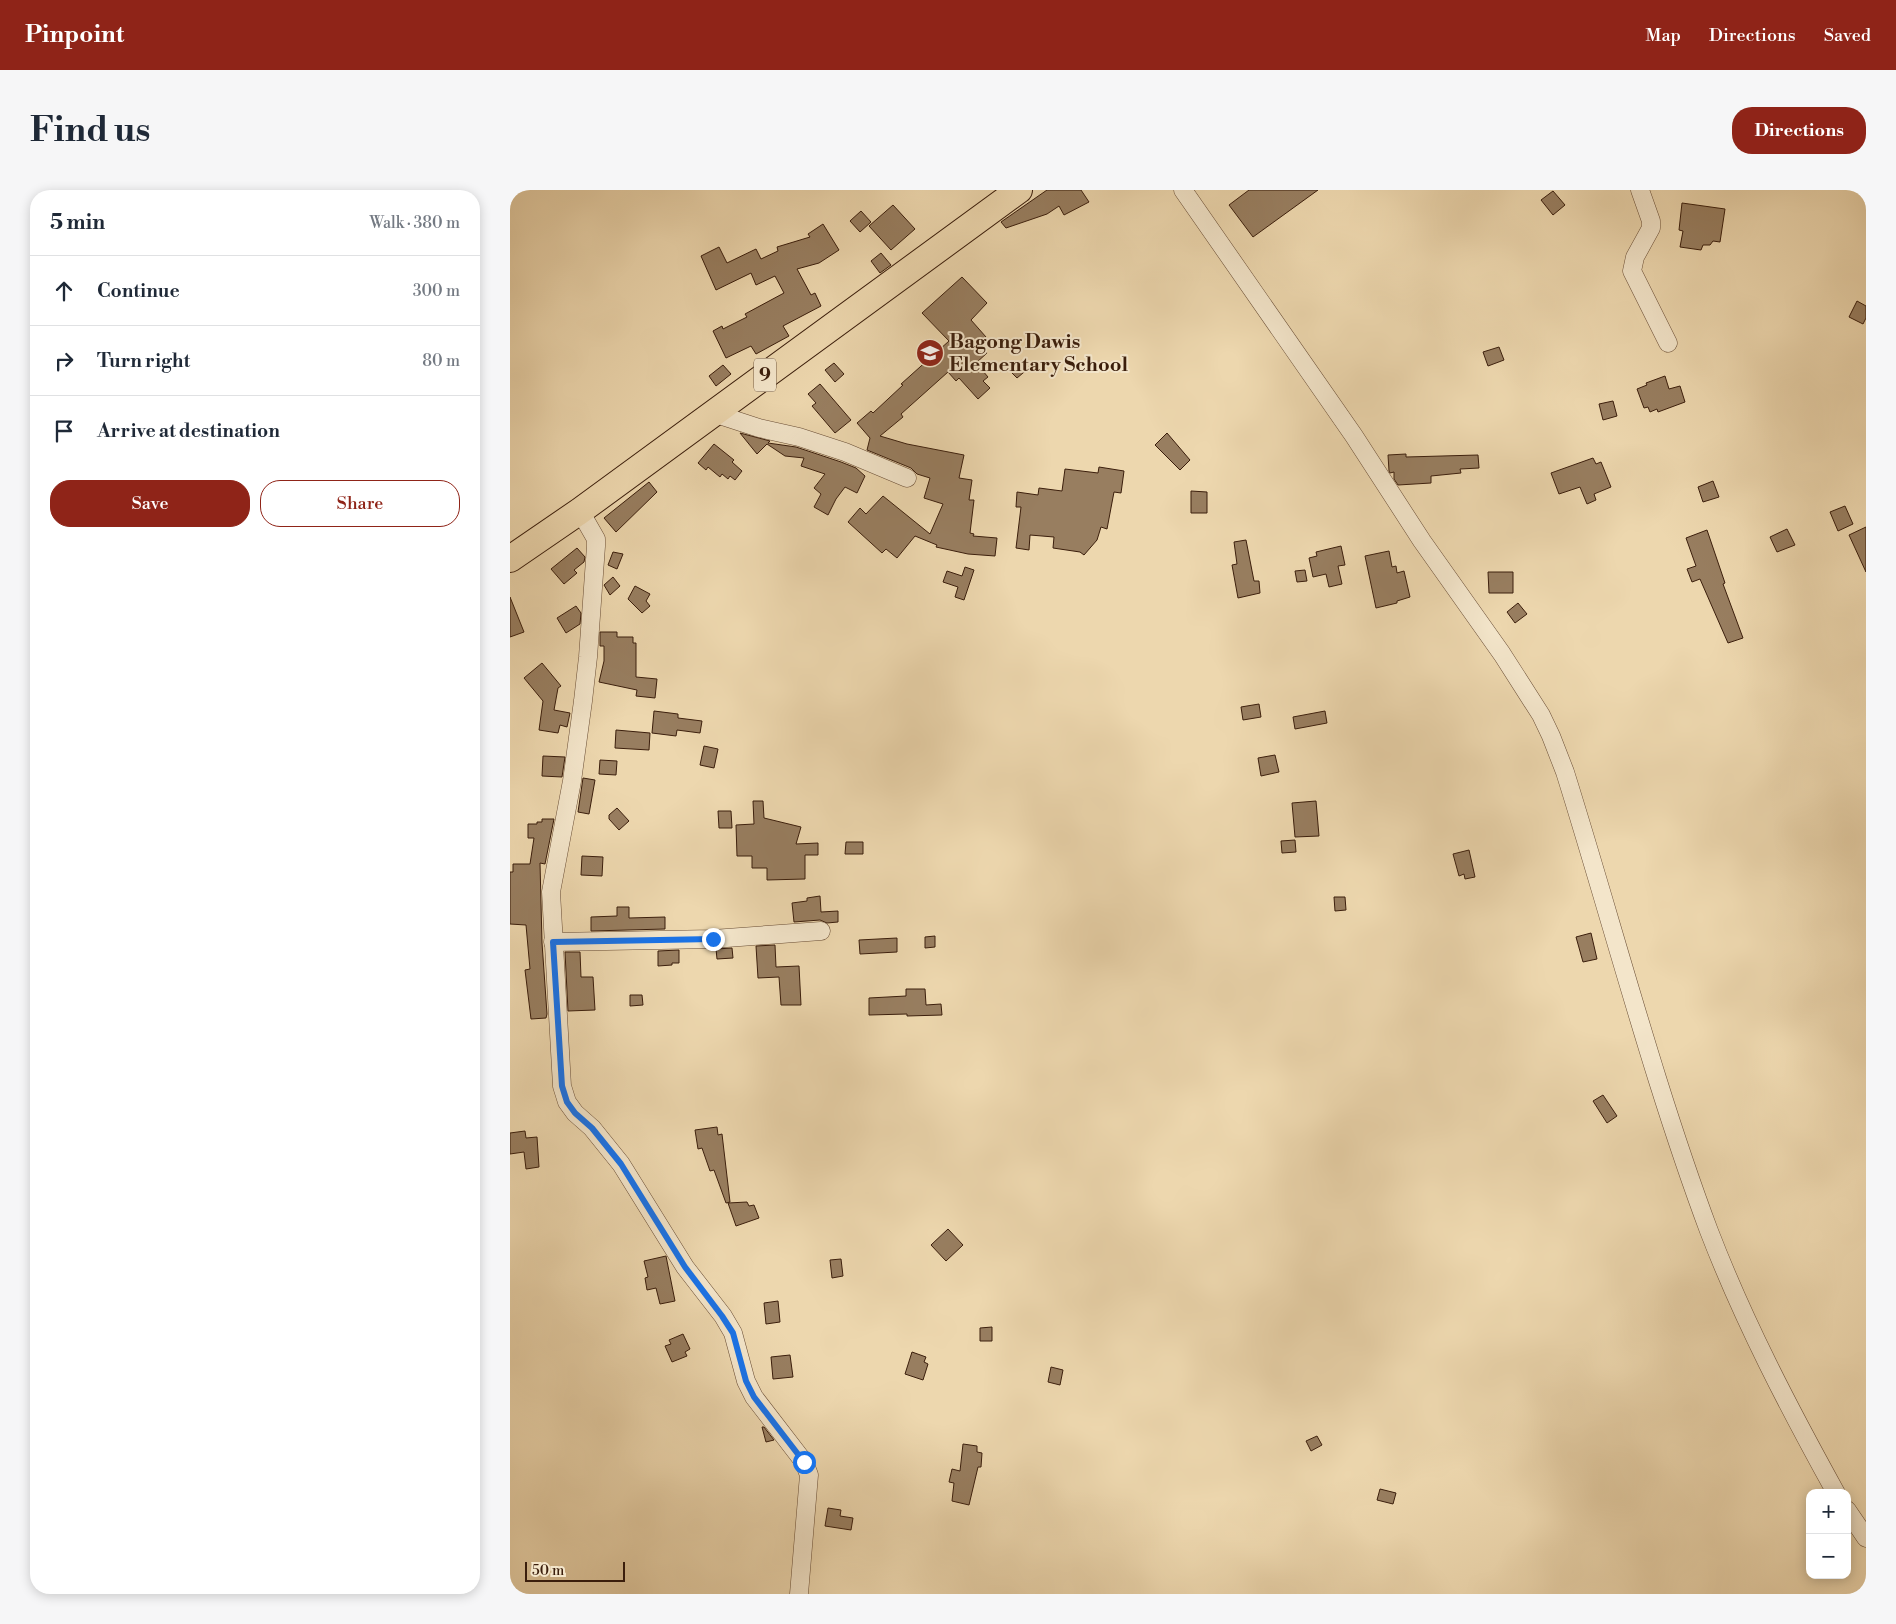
<!DOCTYPE html>
<html lang="en">
<head>
<meta charset="utf-8">
<style>
  :root { --surface:#fff; --page:#f6f6f7; --text:#1f2937; --muted:#747a83; --line:#e0e1e3; --accent:#8f2418 }
  body { margin:0; font-family:"Libre Bodoni",serif; background:var(--page); color:var(--text) }
  .controls { position:absolute; right:15px; bottom:15px; display:grid; overflow:hidden; border-radius:10px; box-shadow:0 2px 12px #0003 }
  .controls button { width:45px; height:45px; display:grid; place-items:center; padding:0; border:0; border-bottom:1px solid var(--line); background:var(--surface); color:var(--text); font:25px sans-serif }
  .scale { position:absolute; left:15px; bottom:12px; width:100px; box-sizing:border-box; padding-left:5px; border:2px solid #3b1e0c; border-top:0; font-size:14px; line-height:18px; white-space:nowrap; color:#3b1e0c; -webkit-text-stroke:4px #f3e5ca; paint-order:stroke }
  .stop { position:absolute; width:15px; height:15px; margin:-11px; border:4px solid #1a73e8; border-radius:50%; background:#fff }
  .stop.end { background:#1a73e8; border-color:#fff; box-shadow:0 1px 5px #0008 }
  .list { margin:0; padding:0; list-style:none }
  h2 { display:flex; justify-content:space-between; align-items:center; height:65px; margin:0; padding:0 20px; font-size:21px }
  h2 small { font-size:16px; font-weight:400; color:var(--muted) }
  .list li { display:grid; grid-template-columns:32px 1fr auto; gap:15px; align-items:center; box-sizing:border-box; height:70px; padding:0 20px; border-top:1px solid var(--line) }
  .list b { display:block; font-size:19px; white-space:nowrap }
  .list em { font-size:16px; font-style:normal; color:var(--muted) }
  .actions { display:flex; gap:10px; padding:15px 20px }
  .actions a { flex:1; padding:11px 0; border:1px solid var(--accent); border-radius:20px; text-align:center; font-size:18px; color:var(--accent) }
  .actions .main { background:var(--accent); color:#fff }
  .icon { flex:none; width:28px; height:28px; fill:none; stroke:currentColor; stroke-width:2; stroke-linecap:round; stroke-linejoin:round }
  .map { position:relative; flex:none; width:1356px; height:1404px; overflow:hidden; border-radius:20px }
  header { display:flex; align-items:center; gap:30px; box-sizing:border-box; height:70px; padding:0 25px; background:var(--accent); color:#fff }
  header strong { font-size:24px }
  nav { display:flex; gap:28px; margin-inline-start:auto; font-size:18px }
  .intro { display:flex; align-items:center; justify-content:space-between; box-sizing:border-box; height:120px; padding:0 30px }
  h1 { margin:0; font-size:35px }
  .button { padding:12px 22px; border-radius:20px; background:var(--accent); color:#fff; font-size:18px; font-weight:700 }
  main { display:flex; gap:30px; padding:0 30px }
  aside { flex:1; background:var(--surface); border-radius:20px; box-shadow:0 2px 12px #0003 }
  .map>svg:first-child { display:block }
  .building { fill:#987e60; stroke:#3b1e0c }
  .lines { fill:none; stroke-linecap:round; stroke-linejoin:round }
  .minor-casing { stroke:#684c34; stroke-width:19 }
  .highway-casing { stroke:#3b1e0c; stroke-width:28 }
  .minor { stroke:#f3e5ca; stroke-width:18 }
  .highway { stroke:#edd7ae; stroke-width:26 }
  .route { stroke:#1a73e8; stroke-width:6 }
  .labels { text-anchor:middle; dominant-baseline:central; stroke-width:4; stroke-linejoin:round; paint-order:stroke }
  .shield { fill:#f3e5ca; stroke:#725a45; stroke-width:1 }
  .shield-label { font-size:19px; font-weight:bold; fill:#3b1e0c }
  .poi-label { font-size:20px; font-weight:bold; fill:#3b1e0c; stroke:#f3e5ca; text-anchor:start }
</style>
</head>
<body>
<header>
<strong>Pinpoint</strong>
<nav><a>Map</a><a>Directions</a><a>Saved</a></nav>
</header>
<div class="intro"><h1>Find us</h1><a class="button">Directions</a></div>
<main>
<aside>
<h2>5 min<small>Walk · 380 m</small></h2>
<ul class="list">
<li><svg class="icon" aria-label="ahead" viewBox="0 0 24 24"><path d="M12 20V5M6 11l6-6 6 6"/></svg><div><b>Continue</b></div><em>300 m</em></li>
<li><svg class="icon" aria-label="right" viewBox="0 0 24 24"><path d="M7 20v-9h11M14 6l5 5-5 5"/></svg><div><b>Turn right</b></div><em>80 m</em></li>
<li><svg class="icon" aria-label="arrive" viewBox="0 0 24 24"><path d="M6 21V4h12l-3 4 3 4H6"/></svg><div><b>Arrive at destination</b></div></li>
</ul>
<div class="actions"><a class="main">Save</a><a>Share</a></div>
</aside>
<div class="map">
<svg width="1356" height="1404" viewBox="0 0 1356 1404">
  <rect width="100%" height="100%" fill="#edd7ae"/>
  <filter id="stains"><feTurbulence type="fractalNoise" baseFrequency=".004" numOctaves="4"/><feColorMatrix values="0 0 0 0 .2 0 0 0 0 .09 0 0 0 0 .02 0 0 0 .5 -.17"/></filter>
  <radialGradient id="worn" r=".72"><stop offset=".6" stop-color="#630" stop-opacity="0"/><stop offset="1" stop-color="#630" stop-opacity=".3"/></radialGradient>
  <g class="building">
    <polygon points="537,0 571,0 579,12 554,25 549,16 537,24 496,38 491,32"/>
    <polygon points="739,0 808,0 743,47 719,15"/>
    <polygon points="1043,1 1055,15 1043,25 1031,10"/>
    <polygon points="1172,13 1215,19 1210,52 1203,51 1200,55 1193,55 1191,60 1170,57 1173,41 1169,40"/>
    <polygon points="383,15 405,39 381,60 359,36"/>
    <polygon points="351,21 361,32 350,42 340,31"/>
    <polygon points="313,34 329,60 309,73 287,79 301,105 305,103 311,116 273,136 279,146 246,164 241,156 216,168 203,141 212,136 213,139 237,127 235,124 274,103 265,86 246,95 241,83 206,100 191,66 209,57 217,73 246,59 251,69 268,61 267,57 300,47 298,44"/>
    <polygon points="371,63 381,75 370,83 361,71"/>
    <polygon points="452,87 477,113 461,130 476,147 469,154 477,163 466,173 478,187 473,191 480,198 468,209 449,188 446,191 438,182 391,224 393,227 370,246 397,254 454,265 449,288 462,290 459,310 464,310 460,343 464,344 463,346 487,348 485,366 458,364 426,357 427,355 405,346 387,368 376,359 372,363 338,332 350,318 356,324 373,306 420,344 433,314 414,308 420,288 407,284 401,278 357,260 360,248 347,233 361,221 363,223 393,195 391,194 439,151 412,123"/>
    <polygon points="1347,111 1356,116 1356,128 1353,134 1339,127"/>
    <polygon points="989,157 994,170 978,176 973,162"/>
    <polygon points="512,170 519,178 507,188 500,181"/>
    <polygon points="324,173 334,184 325,192 315,180"/>
    <polygon points="213,175 221,184 206,196 199,186"/>
    <polygon points="1155,186 1159,199 1170,196 1175,212 1148,222 1147,219 1140,222 1138,217 1134,218 1127,199 1137,195 1136,193"/>
    <polygon points="310,194 341,230 325,243 302,216 306,213 298,204"/>
    <polygon points="1103,211 1107,226 1093,230 1089,214"/>
    <polygon points="230,243 260,251 258,253 286,257 331,272 346,278 355,286 347,303 335,297 326,309 318,325 304,317 311,304 304,298 315,284 291,276 294,268 275,266 257,254 247,264"/>
    <polygon points="657,243 680,270 670,280 645,255"/>
    <polygon points="204,254 224,270 222,272 232,281 225,290 220,286 218,289 212,284 210,287 198,277 196,280 188,273"/>
    <polygon points="896,264 896,267 968,265 969,278 950,279 951,283 921,286 921,293 888,295 884,289 884,282 880,283 879,281 878,265"/>
    <polygon points="1083,268 1086,274 1091,272 1101,297 1084,304 1086,310 1077,314 1070,297 1049,304 1041,283"/>
    <polygon points="589,277 614,281 611,303 604,302 597,339 591,337 587,350 574,365 570,362 543,358 544,347 520,345 519,360 506,358 511,317 506,317 507,302 528,305 529,298 552,301 555,279 588,283"/>
    <polygon points="1203,291 1209,307 1193,312 1188,297"/>
    <polygon points="139,292 147,302 106,342 94,328"/>
    <polygon points="681,301 697,302 697,323 681,323"/>
    <polygon points="1335,316 1343,334 1328,341 1320,322"/>
    <polygon points="1356,337 1356,382 1339,345"/>
    <polygon points="1277,339 1285,355 1267,362 1260,347"/>
    <polygon points="1197,340 1215,393 1213,394 1233,448 1218,453 1190,389 1182,392 1177,379 1186,376 1176,348"/>
    <polygon points="736,350 744,391 749,391 750,403 728,408 722,375 727,374 724,352"/>
    <polygon points="831,356 835,375 828,376 832,394 819,397 816,384 803,387 799,368 807,366 806,362"/>
    <polygon points="67,358 75,367 74,372 64,380 67,383 54,394 41,379"/>
    <polygon points="879,361 882,377 886,376 887,383 894,381 900,407 887,411 887,413 866,418 855,366"/>
    <polygon points="103,362 113,364 107,379 98,375"/>
    <polygon points="455,377 464,380 454,410 445,407 448,397 433,392 437,381 452,386"/>
    <polygon points="795,380 797,391 787,392 785,381"/>
    <polygon points="978,382 1003,382 1003,403 979,403"/>
    <polygon points="103,387 110,396 100,405 94,395"/>
    <polygon points="125,396 140,404 136,411 140,416 132,423 118,409"/>
    <polygon points="0,407 14,442 0,447"/>
    <polygon points="1008,413 1017,424 1005,433 997,422"/>
    <polygon points="66,416 71,423 70,434 56,443 47,428"/>
    <polygon points="90,442 107,442 107,447 123,447 123,453 126,453 126,487 147,489 145,508 126,506 127,500 89,492 94,471 94,456 90,456"/>
    <polygon points="32,473 51,496 48,498 44,520 60,523 57,537 50,535 48,543 29,540 33,511 14,488"/>
    <polygon points="749,514 751,527 733,530 731,517"/>
    <polygon points="144,521 168,524 168,528 192,531 190,543 167,540 166,546 142,543"/>
    <polygon points="815,521 817,533 785,539 783,527"/>
    <polygon points="106,540 140,543 139,560 105,558"/>
    <polygon points="194,556 208,559 204,578 190,575"/>
    <polygon points="765,565 769,582 751,586 748,568"/>
    <polygon points="33,566 55,567 52,587 32,586"/>
    <polygon points="90,570 107,571 106,585 89,584"/>
    <polygon points="73,588 85,590 79,624 68,622"/>
    <polygon points="243,611 253,611 254,628 291,637 286,654 308,653 308,665 295,665 295,689 257,690 257,678 242,678 242,666 227,666 226,635 244,634"/>
    <polygon points="806,611 809,646 785,647 782,613"/>
    <polygon points="107,618 119,631 109,640 99,629 99,625"/>
    <polygon points="208,621 221,621 222,638 209,638"/>
    <polygon points="32,629 44,629 35,674 30,673 32,753 37,824 36,828 21,829 15,780 20,779 16,735 0,734 0,682 3,682 3,674 20,674 24,648 18,648 18,634 27,634 27,632 32,632"/>
    <polygon points="785,650 786,662 772,663 771,651"/>
    <polygon points="336,652 353,652 353,664 335,664"/>
    <polygon points="959,660 965,687 955,689 954,684 949,686 943,664"/>
    <polygon points="72,666 93,667 92,686 71,685"/>
    <polygon points="310,706 311,722 328,721 328,732 317,733 310,730 284,732 282,713 297,711 297,708"/>
    <polygon points="824,707 835,707 836,720 825,721"/>
    <polygon points="107,717 119,717 119,728 155,727 155,739 81,741 81,727 107,726"/>
    <polygon points="1081,743 1087,769 1073,772 1066,747"/>
    <polygon points="425,746 425,757 415,758 415,747"/>
    <polygon points="387,748 387,762 350,764 349,750"/>
    <polygon points="265,755 266,777 289,776 291,815 271,815 269,787 248,788 246,756"/>
    <polygon points="222,758 223,768 207,769 206,759"/>
    <polygon points="169,760 169,773 162,773 162,775 148,776 148,761"/>
    <polygon points="55,762 70,762 71,787 83,787 85,820 58,821"/>
    <polygon points="396,799 415,799 416,815 431,814 432,825 397,826 397,824 359,825 359,808 396,806"/>
    <polygon points="120,805 132,805 133,815 120,816"/>
    <polygon points="1093,905 1107,926 1097,933 1083,911"/>
    <polygon points="207,937 208,945 212,944 220,1012 216,1013 204,980 200,981 192,958 188,959 185,940"/>
    <polygon points="15,941 16,948 27,947 29,977 16,979 14,962 0,964 0,943"/>
    <polygon points="237,1012 239,1016 244,1015 249,1028 226,1036 218,1013"/>
    <polygon points="438,1039 453,1055 436,1071 421,1055"/>
    <polygon points="156,1066 165,1111 150,1114 146,1098 137,1100 135,1088 138,1087 134,1071"/>
    <polygon points="331,1069 333,1086 322,1088 320,1070"/>
    <polygon points="268,1111 270,1132 256,1134 254,1113"/>
    <polygon points="482,1137 482,1151 470,1151 470,1138"/>
    <polygon points="173,1144 180,1159 175,1162 177,1166 162,1172 155,1156 161,1154 159,1150"/>
    <polygon points="402,1162 416,1167 414,1172 418,1174 413,1190 395,1184"/>
    <polygon points="280,1165 283,1187 263,1189 261,1167"/>
    <polygon points="541,1177 553,1180 550,1195 538,1192"/>
    <polygon points="252,1237 254,1237 264,1250 256,1252"/>
    <polygon points="807,1246 812,1255 801,1261 796,1251"/>
    <polygon points="453,1254 467,1256 467,1262 472,1263 471,1277 468,1277 459,1315 442,1311 444,1293 439,1292 442,1279 450,1281"/>
    <polygon points="870,1299 886,1303 883,1314 867,1310"/>
    <polygon points="318,1318 331,1320 330,1326 343,1328 341,1340 315,1336"/>
  </g>
  <g class="lines">
    <g class="minor-casing">
      <g id="minor">
        <path d="M 673,0 L 844,246 L 912,351 L 992,464 L 1031,525 L 1041,546 L 1055,582 C 1103,735 1143,891 1199,1041 C 1234,1132 1279,1218 1326,1303"/>
        <polyline points="1130,0 1141,31 1141,38 1125,67 1122,81 1158,153"/>
        <polyline points="203,223 249,238 289,247 335,262 397,288"/>
        <polyline points="70,321 86,349 86,356 78,467 73,511 62,591 41,702 52,896 57,912 65,923 82,938 111,974 175,1077 213,1126 223,1143 236,1191 244,1207 294,1272 299,1285 289,1404"/>
        <polyline points="43,752 203,749 311,741"/>
        <polyline points="1337,1320 1356,1348"/>
      </g>
    </g>
    <g class="highway-casing">
      <polyline id="highway" points="0,369 70,321 509,0"/>
    </g>
    <use href="#minor" class="minor"/>
    <use href="#highway" class="highway"/>
  </g>
  <g class="lines">
    <polyline class="route" points="203,749 43,752 52,896 57,912 65,923 82,938 111,974 175,1077 212,1126 223,1143 236,1191 244,1207 294,1272"/>
  </g>
  <defs>
    <g id="school-disc" transform="scale(1.4375)"><circle r="9.5" fill="#8f2418" stroke="#f3e5ca"/><path d="M0-5L7-2L0 1L-7-2ZM-4 1L0 2.5L4 1V4Q0 6-4 4Z" fill="#fff"/></g>
  </defs>
  <g fill-rule="evenodd">
    <use href="#school-disc" x="420" y="163"/>
  </g>
  <g class="labels">
    <rect class="shield" x="244" y="168.5" width="22" height="33" rx="4"/>
    <g class="shield-label">
      <text x="255" y="185">9</text>
    </g>
    <g class="poi-label">
      <text x="439" y="152">Bagong Dawis<tspan x="439" dy="23">Elementary School</tspan></text>
    </g>
  </g>
  <rect width="100%" height="100%" filter="url(#stains)"/>
  <rect width="100%" height="100%" fill="url(#worn)"/>
</svg>
<div class="controls">
<button>+</button>
<button>−</button>
</div>
<div class="scale">50 m</div>
<div class="stop" style="left:294px;top:1272px"></div>
<div class="stop end" style="left:203px;top:749px"></div>
</div>
</main>
</body>
</html>
